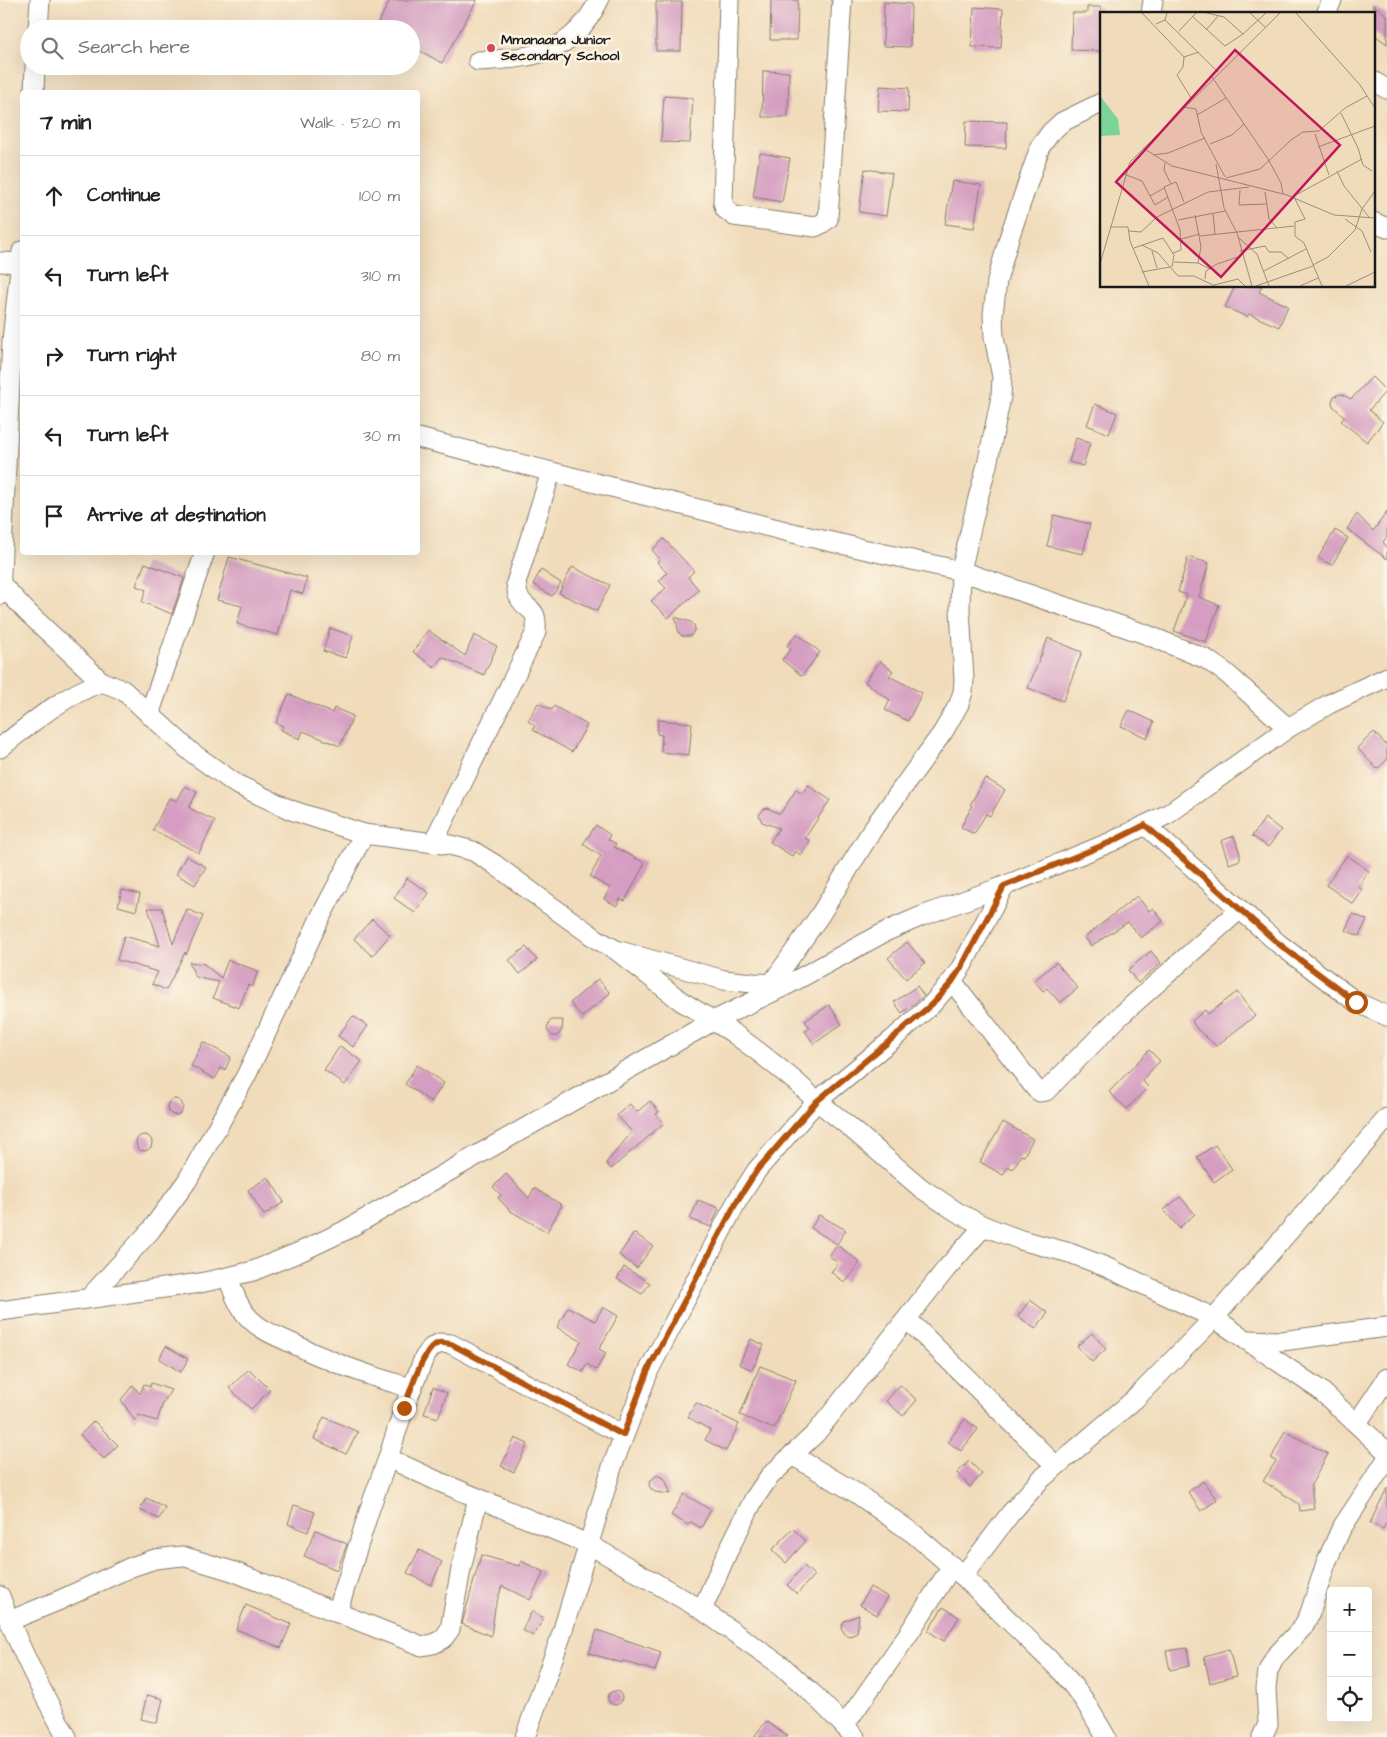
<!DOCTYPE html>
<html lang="en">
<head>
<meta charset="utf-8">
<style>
  :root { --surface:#fff; --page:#f6f6f6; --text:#222; --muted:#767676; --line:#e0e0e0 }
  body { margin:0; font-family:"Architects Daughter",sans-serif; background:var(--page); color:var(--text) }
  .controls { position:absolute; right:15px; bottom:15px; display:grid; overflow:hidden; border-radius:5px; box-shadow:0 5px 20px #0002 }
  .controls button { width:45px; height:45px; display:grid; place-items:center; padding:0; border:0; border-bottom:1px solid var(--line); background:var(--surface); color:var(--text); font:25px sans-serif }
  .stop { position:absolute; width:15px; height:15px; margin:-11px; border:4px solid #b45309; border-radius:50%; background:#fff }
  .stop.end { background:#b45309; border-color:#fff; box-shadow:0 1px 5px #0008 }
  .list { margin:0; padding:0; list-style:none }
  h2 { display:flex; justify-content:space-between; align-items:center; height:65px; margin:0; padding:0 20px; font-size:21px }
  h2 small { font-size:16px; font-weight:400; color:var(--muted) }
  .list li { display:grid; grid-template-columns:32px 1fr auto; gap:15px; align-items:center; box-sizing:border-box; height:80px; padding:0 20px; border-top:1px solid var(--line) }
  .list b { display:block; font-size:19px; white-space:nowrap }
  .list em { font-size:16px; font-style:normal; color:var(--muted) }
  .icon { flex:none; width:28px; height:28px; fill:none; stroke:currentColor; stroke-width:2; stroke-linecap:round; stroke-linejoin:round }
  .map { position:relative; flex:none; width:1387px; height:1737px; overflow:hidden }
  .search { position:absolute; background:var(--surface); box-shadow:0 5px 20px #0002; left:20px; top:20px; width:400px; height:55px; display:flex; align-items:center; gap:12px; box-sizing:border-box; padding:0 18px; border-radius:28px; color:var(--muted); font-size:19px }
  .panel { position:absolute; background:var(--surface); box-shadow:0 5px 20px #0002; left:20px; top:90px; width:400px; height:465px; border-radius:5px }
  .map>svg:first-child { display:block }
  .building { fill:#d49dc1 }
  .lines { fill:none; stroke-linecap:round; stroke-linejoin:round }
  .minor-casing { stroke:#867c6b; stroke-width:21 }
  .minor { stroke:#fff; stroke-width:19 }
  .route { stroke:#b45309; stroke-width:6 }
  .poi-dot { fill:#d1495b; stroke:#fcf5e5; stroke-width:2 }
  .labels { text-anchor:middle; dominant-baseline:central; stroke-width:5; stroke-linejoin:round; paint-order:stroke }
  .poi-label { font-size:14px; font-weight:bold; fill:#1c1c1c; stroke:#fcf5e5; text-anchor:start }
  .inset-road { fill:none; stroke:#9b8f7b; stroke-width:1 }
  .view { fill:#c2185b; fill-opacity:0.15; stroke:#c2185b; stroke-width:2.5 }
  .inset-edge { fill:none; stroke:#1c1c1c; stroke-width:2.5 }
</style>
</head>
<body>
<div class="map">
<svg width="1387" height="1737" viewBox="0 0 1387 1737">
  <rect width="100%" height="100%" fill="#fcf5e5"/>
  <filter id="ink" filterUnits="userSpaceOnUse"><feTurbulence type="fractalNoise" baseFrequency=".02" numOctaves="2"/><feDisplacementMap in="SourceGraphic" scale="10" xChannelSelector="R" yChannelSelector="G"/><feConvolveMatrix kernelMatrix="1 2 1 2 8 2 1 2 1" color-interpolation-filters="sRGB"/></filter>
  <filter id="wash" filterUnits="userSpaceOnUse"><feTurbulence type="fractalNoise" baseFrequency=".0096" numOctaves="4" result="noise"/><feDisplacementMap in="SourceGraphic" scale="20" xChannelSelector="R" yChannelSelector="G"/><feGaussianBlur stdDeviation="1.12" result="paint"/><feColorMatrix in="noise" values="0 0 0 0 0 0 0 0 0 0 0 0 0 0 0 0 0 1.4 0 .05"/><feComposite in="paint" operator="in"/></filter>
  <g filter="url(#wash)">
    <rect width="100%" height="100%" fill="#f0dbba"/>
    <g id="blocks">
      <g class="building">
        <polygon points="390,0 477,0 442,63 411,46 411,29 375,29"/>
        <polygon points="771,0 798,0 797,40 770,40"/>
        <polygon points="656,2 682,2 681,51 656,51"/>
        <polygon points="884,2 911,4 910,47 883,46"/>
        <polygon points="1373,5 1387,15 1387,44 1373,34"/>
        <polygon points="974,7 1003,9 1001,48 972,47"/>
        <polygon points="1087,7 1101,7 1101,51 1071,50 1072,13 1087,13"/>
        <polygon points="763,71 789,72 788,117 762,117"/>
        <polygon points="880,86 909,88 908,112 878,111"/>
        <polygon points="664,96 693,98 690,143 661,142"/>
        <polygon points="966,121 1007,122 1006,148 965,147"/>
        <polygon points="760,153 790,158 782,202 753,197"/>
        <polygon points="865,169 892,173 886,216 859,212"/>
        <polygon points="952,181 981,185 974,228 945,224"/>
        <polygon points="1235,286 1262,286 1259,292 1288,306 1279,327 1249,314 1247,317 1225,307"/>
        <polygon points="1372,377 1386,391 1369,410 1383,422 1367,442 1341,421 1345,417 1333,406 1332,402 1334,396 1341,394 1351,399"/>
        <polygon points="1095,404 1117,413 1109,434 1087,425"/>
        <polygon points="1076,438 1090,443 1083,466 1069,462"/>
        <polygon points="1387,512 1387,537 1383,542 1387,547 1387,559 1347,529 1357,514 1373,531"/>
        <polygon points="1054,515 1090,524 1083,554 1047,546"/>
        <polygon points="1335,530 1348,538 1332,565 1318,558"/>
        <polygon points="664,539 694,571 688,577 699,590 668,618 651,601 666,588 659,581 667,573 657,562 660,559 652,550"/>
        <polygon points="229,557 307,578 303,594 290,590 278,635 237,624 242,606 217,600"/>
        <polygon points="1188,557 1209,563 1199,597 1219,605 1206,642 1174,631 1187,595 1178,592"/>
        <polygon points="145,563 184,578 172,614 142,602 146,590 136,586"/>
        <polygon points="572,567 610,585 597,611 559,593"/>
        <polygon points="541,570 561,583 552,596 533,584"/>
        <polygon points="675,617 691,622 694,625 695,629 691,636 682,636 679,633"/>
        <polygon points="330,628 353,636 346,658 323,651"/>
        <polygon points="428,630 465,656 474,635 497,646 484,675 442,657 434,667 413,652"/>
        <polygon points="797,634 820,652 802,676 782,660 791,649 787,646"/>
        <polygon points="1048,638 1082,652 1063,701 1028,688"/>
        <polygon points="880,661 893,671 889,676 922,693 908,721 885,710 890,700 865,682"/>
        <polygon points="289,694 332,713 334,708 353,716 340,746 303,731 300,739 281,730 283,726 276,723"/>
        <polygon points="538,703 552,710 554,706 587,725 572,752 533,730 535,726 528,721"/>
        <polygon points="1129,710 1154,722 1147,738 1121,726"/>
        <polygon points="658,720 692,723 689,755 661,752 662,735 657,734"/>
        <polygon points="1374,732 1387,746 1387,760 1377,769 1357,748"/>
        <polygon points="985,778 1005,790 990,816 986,814 974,834 961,827 972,806 970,805"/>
        <polygon points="808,785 830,800 805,838 810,841 801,855 795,851 792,856 770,842 779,828 762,822 759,815 764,809 767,808 780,814 796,790 802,794"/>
        <polygon points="185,786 197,792 189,808 215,821 199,853 153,830 169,798 177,801"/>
        <polygon points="1265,818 1281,830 1268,847 1252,836"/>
        <polygon points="596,825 610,835 608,839 616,844 614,847 645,863 625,901 620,899 617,906 604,899 610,888 590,877 601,856 583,844"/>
        <polygon points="1234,836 1240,854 1240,860 1229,864 1221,841"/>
        <polygon points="1347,855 1369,871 1358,887 1363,890 1353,904 1326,885"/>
        <polygon points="186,856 206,867 195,885 176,874"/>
        <polygon points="407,878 429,893 415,913 394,898"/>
        <polygon points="122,890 140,894 136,911 118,906"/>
        <polygon points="1137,896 1149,911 1153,908 1163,921 1141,938 1128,922 1091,946 1085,937"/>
        <polygon points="148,908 162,908 173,944 187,909 203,916 186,955 185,952 166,990 152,984 158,972 117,960 124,936 160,946"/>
        <polygon points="1353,914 1367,920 1359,936 1345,930"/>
        <polygon points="372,919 390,935 372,956 354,939"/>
        <polygon points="907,942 925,963 906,979 888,958"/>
        <polygon points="526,947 537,960 520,974 509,960"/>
        <polygon points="1151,951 1161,963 1138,983 1128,970"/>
        <polygon points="228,960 258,971 252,987 248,985 239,1008 213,998 219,982 198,978 195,976 189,962 204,964 221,978"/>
        <polygon points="1056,962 1078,988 1060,1003 1047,988 1043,991 1034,981"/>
        <polygon points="598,979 610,993 582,1017 570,1003"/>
        <polygon points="917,986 924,996 902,1013 894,1002"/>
        <polygon points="1237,992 1255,1016 1216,1046 1197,1029 1192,1021 1205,1010 1208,1014"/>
        <polygon points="829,1005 842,1024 814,1044 805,1031 810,1028 805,1021"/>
        <polygon points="353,1016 368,1026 353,1047 338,1036"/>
        <polygon points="552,1020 563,1020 562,1030 557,1036 552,1036 547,1030 549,1022"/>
        <polygon points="203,1042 231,1057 225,1070 221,1068 215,1079 191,1066"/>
        <polygon points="340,1046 362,1061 345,1085 324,1070"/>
        <polygon points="1149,1050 1160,1061 1142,1080 1148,1087 1127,1109 1109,1092"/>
        <polygon points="417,1065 444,1083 431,1102 405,1084"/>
        <circle cx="175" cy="1107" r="8"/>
        <polygon points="650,1101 659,1112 656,1114 664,1123 611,1169 606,1163 632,1132 617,1115 630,1104 637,1112"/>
        <polygon points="1003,1122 1033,1139 1024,1156 1021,1155 1013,1169 1008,1166 1003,1175 980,1162"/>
        <circle cx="144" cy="1143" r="8"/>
        <polygon points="1215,1145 1232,1169 1214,1182 1197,1157"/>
        <polygon points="506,1174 529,1198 534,1188 562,1205 547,1232 509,1210 498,1198 501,1195 493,1187"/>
        <polygon points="268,1177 284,1202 264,1215 248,1190"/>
        <polygon points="1180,1197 1195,1214 1179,1228 1164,1210"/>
        <polygon points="698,1200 719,1208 711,1227 690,1219"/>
        <polygon points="819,1215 846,1230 837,1244 811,1228"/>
        <polygon points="634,1233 653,1246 637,1268 619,1255"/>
        <polygon points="837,1245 860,1262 845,1283 831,1272 838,1263 829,1256"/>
        <polygon points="624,1267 650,1283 642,1294 617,1279"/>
        <polygon points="1030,1300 1048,1313 1035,1329 1018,1316"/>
        <polygon points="568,1307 595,1321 603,1307 618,1316 599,1349 606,1353 596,1370 587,1364 583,1372 568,1364 581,1341 557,1327"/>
        <polygon points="1092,1333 1106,1349 1092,1362 1077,1346"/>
        <polygon points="751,1339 764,1345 752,1370 739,1364"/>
        <polygon points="166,1346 188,1359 181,1372 159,1359"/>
        <polygon points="760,1366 796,1380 774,1429 740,1415"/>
        <polygon points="249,1369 270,1390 251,1409 229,1388"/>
        <polygon points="151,1383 171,1390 163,1403 157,1421 138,1415 135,1421 121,1400 133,1385 140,1394 144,1384 150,1387"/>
        <polygon points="900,1385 917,1400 903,1416 886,1401"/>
        <polygon points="433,1387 447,1393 438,1418 424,1414"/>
        <polygon points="696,1403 739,1424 726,1451 705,1440 710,1430 688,1417"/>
        <polygon points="324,1417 358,1432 346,1454 314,1439"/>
        <polygon points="965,1419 978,1429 961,1451 948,1442"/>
        <polygon points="94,1421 118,1445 104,1459 80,1435"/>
        <polygon points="1285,1431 1328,1454 1311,1485 1314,1509 1300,1511 1299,1504 1263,1481 1276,1461 1271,1459"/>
        <polygon points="515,1438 528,1444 514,1472 501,1466"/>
        <polygon points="969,1461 982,1474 970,1487 957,1473"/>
        <polygon points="657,1475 665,1479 671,1494 655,1492 651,1489 649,1485 650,1481"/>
        <polygon points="1203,1481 1217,1500 1201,1511 1188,1492"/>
        <polygon points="1387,1488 1387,1521 1383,1529 1370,1523"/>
        <polygon points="684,1494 711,1510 701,1528 691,1522 688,1525 671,1515"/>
        <polygon points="146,1498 165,1507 159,1519 140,1510"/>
        <polygon points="294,1505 315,1512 308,1532 288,1524"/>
        <polygon points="793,1529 806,1541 786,1563 772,1550"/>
        <polygon points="316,1530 347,1544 337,1570 304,1556"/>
        <polygon points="419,1550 442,1562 431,1585 407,1573"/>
        <polygon points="481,1555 519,1566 521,1561 544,1572 530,1600 502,1586 495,1608 491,1636 462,1624"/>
        <polygon points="804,1566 814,1575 797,1594 787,1585"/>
        <polygon points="870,1587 888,1597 877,1615 860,1605"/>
        <polygon points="246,1605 291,1624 281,1648 236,1629"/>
        <polygon points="943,1607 959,1617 944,1641 928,1631"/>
        <polygon points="532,1611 544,1618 533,1636 522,1630"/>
        <polygon points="859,1615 857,1633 850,1636 846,1635 841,1628 842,1624 844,1621"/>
        <polygon points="597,1630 661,1652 655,1671 623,1661 622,1663 589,1653"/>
        <polygon points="1187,1648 1190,1666 1170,1670 1166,1651"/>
        <polygon points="1229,1649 1236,1676 1210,1683 1204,1656"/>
        <circle cx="615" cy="1698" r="7"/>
        <polygon points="147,1695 163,1699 157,1723 141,1719"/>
        <polygon points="766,1721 788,1737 754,1737"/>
      </g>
    </g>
  </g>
  <g filter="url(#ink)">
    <use href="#blocks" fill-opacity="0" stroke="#867c6b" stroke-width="1"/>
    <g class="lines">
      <g class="minor-casing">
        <g id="minor">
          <polyline points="729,0 723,202 725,209 734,216 815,227 821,224 828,219 842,0"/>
          <polyline points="1151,14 1153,0"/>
          <polyline points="1326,14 1332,0"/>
          <polyline points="38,29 40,0"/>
          <path d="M 478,61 C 533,58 572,55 599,0"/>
          <polyline points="1373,81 1387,89"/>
          <polyline points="34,92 35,66"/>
          <polyline points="1373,222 1387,228"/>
          <polyline points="0,262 22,263"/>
          <polyline points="418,438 805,536 961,571 1145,634 1206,659 1226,673 1288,728"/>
          <polyline points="1,584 27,612 102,682"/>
          <polyline points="0,595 12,340 22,251"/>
          <polyline points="149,715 205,552"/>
          <path d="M 0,748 C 33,722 61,697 102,682 L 123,690 L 191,752 L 236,784 L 291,810 L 364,834 L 450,845 L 473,851 L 494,864 L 544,901 L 598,940 L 616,950 L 724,980 L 753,983 L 783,984"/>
          <polyline points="1145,825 1279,944 1356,1002 1387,1016"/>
          <path d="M 433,843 L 536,632 C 538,603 526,614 518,595 C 517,591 517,587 516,583 L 551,472"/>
          <polyline points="616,950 681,1001 733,1033 760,1053 795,1081 817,1101 846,1124 921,1188 957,1212 984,1226 1021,1240 1070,1253 1106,1267 1214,1318 1320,1390 1387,1452"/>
          <polyline points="952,981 1035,1088 1040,1092 1046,1091 1120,1016 1239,910"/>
          <polyline points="772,983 820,915 874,827 943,732 959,704 963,692 964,680 960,609 961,571 977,502 987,465 1001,397 1002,377 994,337 993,314 997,281 1009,238 1040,147 1051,132 1062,122 1101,103"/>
          <path d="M 228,1277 C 233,1291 238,1307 249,1318 C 258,1328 273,1335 285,1340 C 325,1360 368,1376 411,1388"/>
          <polyline points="89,1298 151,1230 187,1181 246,1076 321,916 364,834"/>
          <polyline points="0,1311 200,1283 228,1277 253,1271 302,1251 344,1231 713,1021 789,984 887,931 922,916 1004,886 1111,842 1168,814 1288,728 1329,704 1387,677"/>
          <polyline points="907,1319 1056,1466"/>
          <polyline points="1248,1340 1282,1341 1387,1327"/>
          <polyline points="1357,1423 1387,1378"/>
          <polyline points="623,1435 451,1344 440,1343 431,1348 424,1358 404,1408 388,1458 435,1480 590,1545 702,1610 782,1666 814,1695 855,1737"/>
          <polyline points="792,1455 856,1493 914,1534 963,1576 1063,1673 1084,1700 1106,1737"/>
          <polyline points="963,1576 1010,1514 1040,1480 1135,1399 1214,1318 1387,1118"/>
          <path d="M 0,1596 C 18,1646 41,1691 67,1737"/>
          <polyline points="702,1610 727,1553 754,1499 769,1477 816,1433 946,1269 984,1226"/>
          <polyline points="337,1613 370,1508 388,1458"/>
          <polyline points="9,1621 60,1600 131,1567 155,1559 182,1556 232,1571 422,1646 433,1644 443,1639 450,1629 461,1569 478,1498"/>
          <polyline points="844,1726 909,1633 952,1566"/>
          <polyline points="525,1737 561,1636 612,1467 649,1370 737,1201 757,1170 817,1101 893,1039 932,1004 952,981 962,966 1004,886"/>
          <polyline points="1262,1737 1268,1724 1266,1688 1268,1671 1275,1657 1303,1627 1310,1613 1326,1563 1341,1529 1387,1459"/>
        </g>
      </g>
      <use href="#minor" class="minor"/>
    </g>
  </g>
  <g class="lines" filter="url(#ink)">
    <path class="route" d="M 404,1408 C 410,1393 423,1347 439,1343 C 443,1342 448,1344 451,1344 L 623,1435 L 648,1370 L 737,1201 L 757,1170 L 817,1101 L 893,1038 L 932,1004 L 952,982 L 962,966 L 1004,886 L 1111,842 L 1145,825 L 1279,944 L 1356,1002"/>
  </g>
  <circle class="poi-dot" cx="491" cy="48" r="5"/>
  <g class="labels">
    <g class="poi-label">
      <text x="501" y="40">Mmanaana Junior<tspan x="501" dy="16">Secondary School</tspan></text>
    </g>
  </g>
  <g transform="translate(1100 12)">
    <rect width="275" height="275" fill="#f0dbba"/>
    <path d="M 0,84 L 18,107 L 20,123 L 0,124 Z" fill="#7ad399"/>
    <path class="inset-road" d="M 42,1 L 84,45 L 83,55 L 77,63 L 91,86M 107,1 L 124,5 L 143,22M 150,1 L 165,15M 196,1 L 260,73 L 275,96M 92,4 L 125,34 L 143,22 L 166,1M 65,8 L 118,60M 56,12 L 65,8 L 67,1M 106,18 L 119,3M 79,19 L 96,1M 84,45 L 99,40M 112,65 L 168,147 L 181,171 L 183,182M 83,95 L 96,97 L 101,120 L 125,165M 241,101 L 258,136 L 263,153 L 272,159M 97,103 L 126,86M 215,122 L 229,163M 110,132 L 132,123 L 144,112M 218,135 L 275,114M 43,136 L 72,154 L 187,183 L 234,203 L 275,206M 53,143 L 68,141 L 105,126M 65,151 L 64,158 L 71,172M 116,152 L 124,196 L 137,221 L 152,274M 237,159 L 244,174 L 269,205M 24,162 L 42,169 L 55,193 L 68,185M 126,166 L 160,157 L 191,128 L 203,120 L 219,119 L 245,96 L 267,84M 140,178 L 139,193 L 166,192M 165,180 L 169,207 L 177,216M 50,184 L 64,176M 194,184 L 262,147M 194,185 L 205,207 L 195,210 L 195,224 L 204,231 L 222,274M 113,201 L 115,222M 95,203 L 101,235 L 98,251 L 110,257M 245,207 L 262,219 L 271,240M 78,208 L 125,199M 10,215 L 28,215 L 30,229 L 49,274M 29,219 L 41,220 L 57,205 L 108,180 L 149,175M 100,224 L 194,214M 139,226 L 157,242 L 169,274M 81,227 L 100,222M 42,233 L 58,241 L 78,264 L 94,264 L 115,274M 34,236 L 63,226 L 74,243 L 72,255M 52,239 L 57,256M 140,239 L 165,234 L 169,240 L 181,240 L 189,247M 73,241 L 81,238 L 80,218 L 64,175 L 76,170 L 84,190M 74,250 L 98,251M 0,252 L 30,150 L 180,1M 213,253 L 228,245 L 255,218 L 262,197 L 275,179M 164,259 L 206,237M 42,260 L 70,255M 105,267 L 106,259 L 117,252 L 141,244M 114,273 L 138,267 L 145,274M 156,274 L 213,254M 200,274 L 218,266M 246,274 L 275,260"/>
    <path class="view" d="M 135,38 L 240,133 L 121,265 L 16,170 Z"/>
    <rect width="275" height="275" class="inset-edge"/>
  </g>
</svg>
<div class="controls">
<button>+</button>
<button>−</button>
<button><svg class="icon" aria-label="locate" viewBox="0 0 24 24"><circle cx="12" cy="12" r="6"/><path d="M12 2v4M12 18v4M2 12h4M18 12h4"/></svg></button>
</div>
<div class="stop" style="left:1356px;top:1002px"></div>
<div class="stop end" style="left:404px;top:1408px"></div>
<div class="search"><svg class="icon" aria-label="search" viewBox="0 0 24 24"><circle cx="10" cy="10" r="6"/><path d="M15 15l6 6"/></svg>Search here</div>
<section class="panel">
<h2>7 min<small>Walk · 520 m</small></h2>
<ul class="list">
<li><svg class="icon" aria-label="ahead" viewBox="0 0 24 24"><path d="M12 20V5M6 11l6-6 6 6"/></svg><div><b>Continue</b></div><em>100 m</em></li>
<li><svg class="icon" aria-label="left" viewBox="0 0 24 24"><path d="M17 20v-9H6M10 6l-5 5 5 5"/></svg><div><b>Turn left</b></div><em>310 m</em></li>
<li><svg class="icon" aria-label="right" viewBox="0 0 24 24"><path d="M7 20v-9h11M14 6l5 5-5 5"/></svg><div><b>Turn right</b></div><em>80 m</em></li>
<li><svg class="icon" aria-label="left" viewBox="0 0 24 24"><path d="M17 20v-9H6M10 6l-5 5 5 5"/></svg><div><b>Turn left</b></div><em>30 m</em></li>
<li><svg class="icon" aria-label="arrive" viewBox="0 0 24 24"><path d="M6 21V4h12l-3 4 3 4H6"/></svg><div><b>Arrive at destination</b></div></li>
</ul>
</section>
</div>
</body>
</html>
